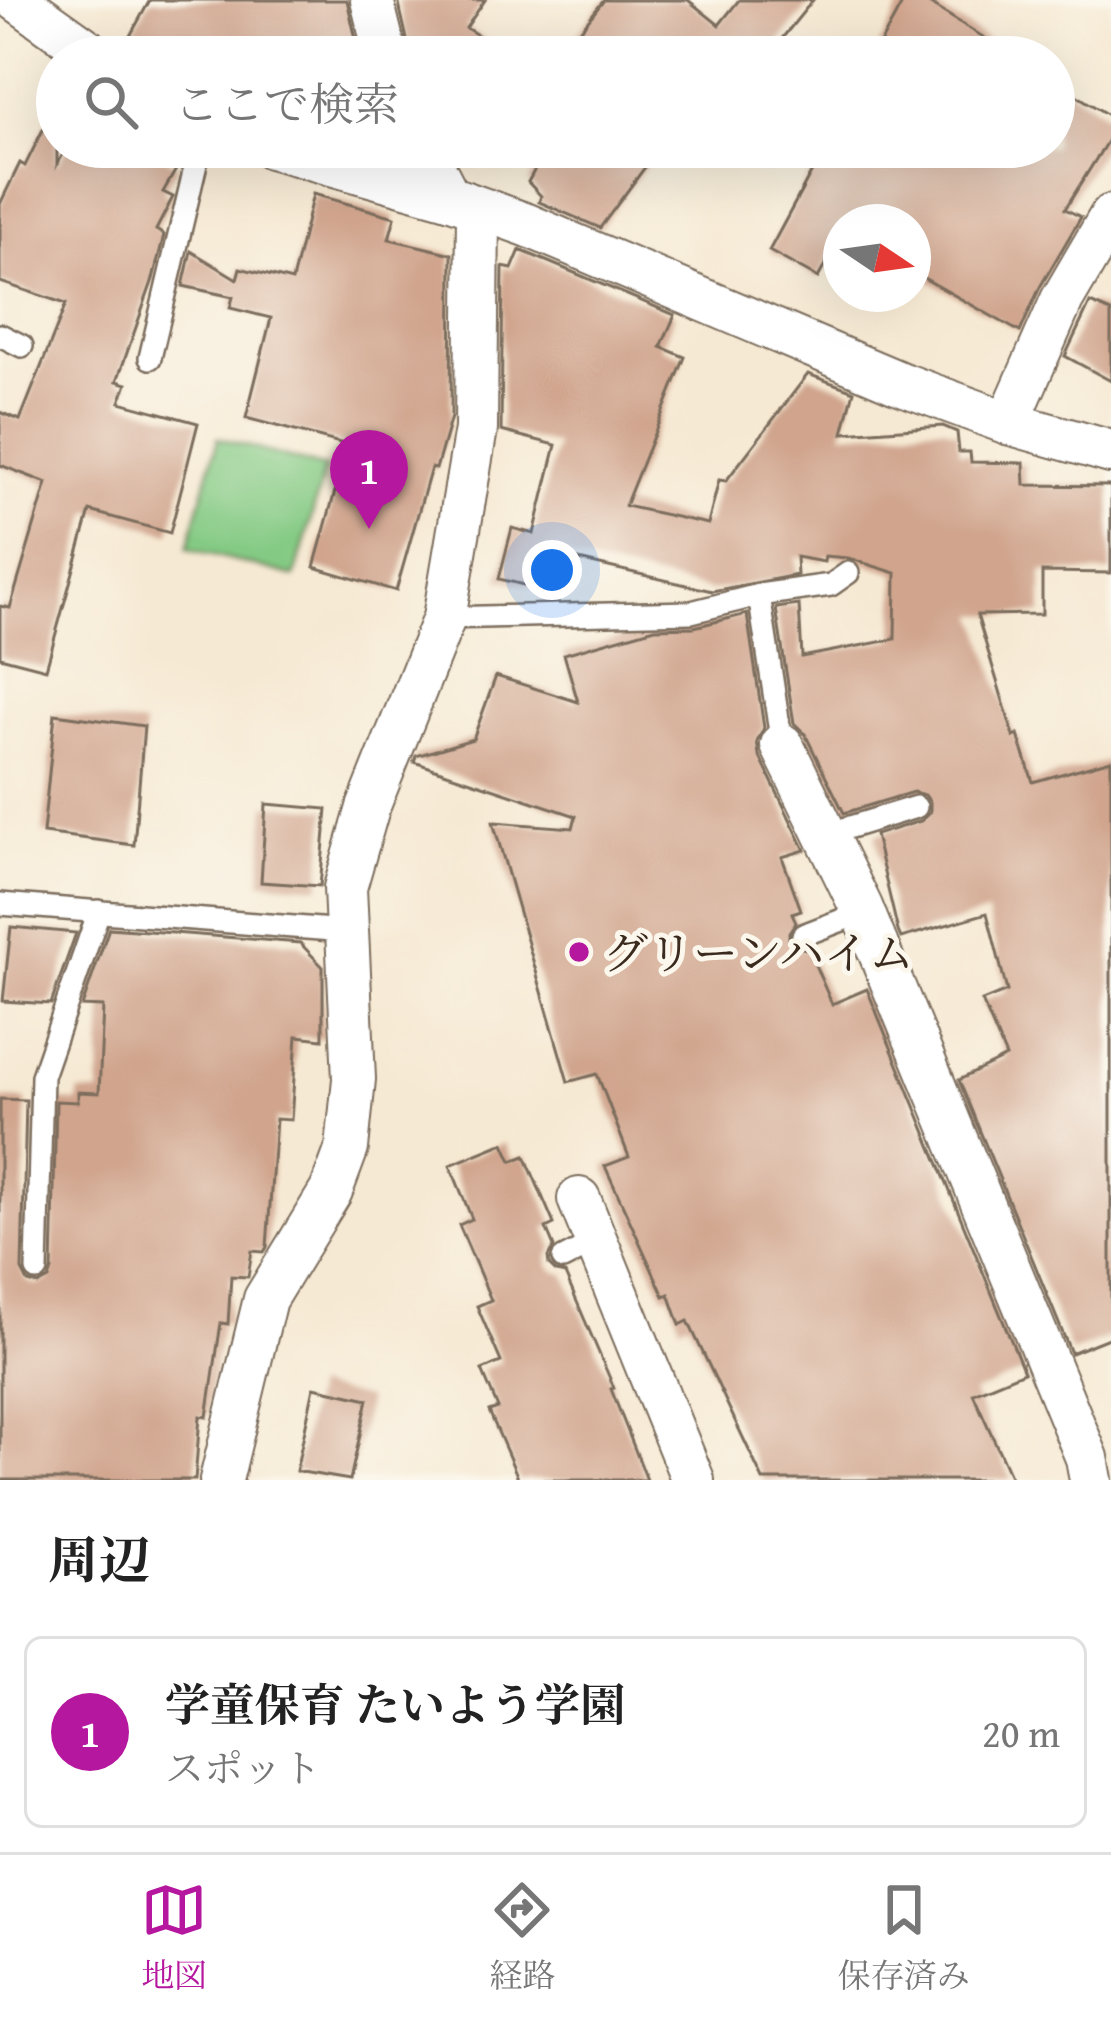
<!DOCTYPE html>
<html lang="ja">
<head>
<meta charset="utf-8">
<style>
  :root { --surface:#fff; --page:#f2f2f2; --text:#222; --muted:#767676; --line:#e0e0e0; --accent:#b5179e }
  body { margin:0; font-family:"Gentium Book Plus","Noto Serif JP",serif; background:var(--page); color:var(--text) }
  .compass { position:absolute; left:823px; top:204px; width:108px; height:108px; border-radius:50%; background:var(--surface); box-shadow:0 12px 48px #0002; rotate:103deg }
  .you { position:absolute; left:552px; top:570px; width:42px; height:42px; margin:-30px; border:9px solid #fff; border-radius:50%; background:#1a73e8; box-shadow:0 0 0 18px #1a73e833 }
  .badge { display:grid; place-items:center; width:78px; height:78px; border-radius:50%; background:var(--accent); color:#fff; font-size:39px; font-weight:700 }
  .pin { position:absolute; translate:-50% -99px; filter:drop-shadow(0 3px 6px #0008) }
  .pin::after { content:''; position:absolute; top:63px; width:42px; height:36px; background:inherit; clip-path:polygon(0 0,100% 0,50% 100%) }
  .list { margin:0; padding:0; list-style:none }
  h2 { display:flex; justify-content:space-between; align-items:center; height:156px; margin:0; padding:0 48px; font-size:51px }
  h2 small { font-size:39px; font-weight:400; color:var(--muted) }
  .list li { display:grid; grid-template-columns:78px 1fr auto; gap:36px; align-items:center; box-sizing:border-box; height:192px; margin:0 24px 24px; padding:0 24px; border:3px solid var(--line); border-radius:18px }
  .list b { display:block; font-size:45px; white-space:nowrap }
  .list p { margin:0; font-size:39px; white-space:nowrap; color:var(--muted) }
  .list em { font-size:39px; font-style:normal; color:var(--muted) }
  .icon { flex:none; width:66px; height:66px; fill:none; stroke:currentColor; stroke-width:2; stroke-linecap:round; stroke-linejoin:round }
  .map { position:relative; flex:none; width:1111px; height:1480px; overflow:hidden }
  .search { position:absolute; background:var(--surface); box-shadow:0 12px 48px #0002; left:36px; right:36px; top:36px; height:132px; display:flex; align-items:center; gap:30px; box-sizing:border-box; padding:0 42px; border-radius:66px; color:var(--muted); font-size:45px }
  .sheet { height:372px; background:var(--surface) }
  nav { display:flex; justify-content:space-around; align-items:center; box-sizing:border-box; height:168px; border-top:3px solid var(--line); background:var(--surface); font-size:33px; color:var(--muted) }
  nav a { display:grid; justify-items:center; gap:6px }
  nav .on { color:var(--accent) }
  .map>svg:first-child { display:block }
  .green { fill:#84ca84; stroke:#607a51; stroke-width:3 }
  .building { fill:#d0a48d }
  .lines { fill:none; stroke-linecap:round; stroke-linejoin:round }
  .lane-casing { stroke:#7c6d5d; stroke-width:26 }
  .street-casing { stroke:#7c6d5d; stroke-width:46 }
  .lane { stroke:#fff; stroke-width:21 }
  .street { stroke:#fff; stroke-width:42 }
  .poi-dot { fill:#b5179e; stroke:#fbf7ec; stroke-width:4.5 }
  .labels { text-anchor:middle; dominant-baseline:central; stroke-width:10; stroke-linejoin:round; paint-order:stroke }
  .poi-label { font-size:45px; fill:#3b2a1e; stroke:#fbf7ec; text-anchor:start }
</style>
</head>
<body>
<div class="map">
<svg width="1111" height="1480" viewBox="0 0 1111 1480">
  <rect width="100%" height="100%" fill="#fbf7ec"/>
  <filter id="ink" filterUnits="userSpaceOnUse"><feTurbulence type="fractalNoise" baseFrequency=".00833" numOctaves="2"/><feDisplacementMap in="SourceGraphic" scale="24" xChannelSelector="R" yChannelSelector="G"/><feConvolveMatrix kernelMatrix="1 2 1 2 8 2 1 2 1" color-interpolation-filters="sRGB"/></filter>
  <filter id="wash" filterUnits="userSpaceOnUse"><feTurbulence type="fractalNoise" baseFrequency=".004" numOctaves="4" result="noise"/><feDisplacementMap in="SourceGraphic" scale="48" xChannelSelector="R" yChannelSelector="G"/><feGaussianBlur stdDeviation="2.7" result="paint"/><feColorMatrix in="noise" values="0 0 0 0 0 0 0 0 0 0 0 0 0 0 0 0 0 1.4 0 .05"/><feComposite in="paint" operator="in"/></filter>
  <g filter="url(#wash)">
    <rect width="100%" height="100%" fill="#f6e9d3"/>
    <polygon class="green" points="218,438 325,468 295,577 188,548"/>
    <g id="blocks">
      <g class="building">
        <polygon points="150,0 347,0 360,57 168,57 130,36"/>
        <polygon points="398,0 485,0 466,28 514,57 411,57"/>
        <polygon points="604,0 688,0 719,25 739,0 813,0 767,57 559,57"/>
        <polygon points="904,0 924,0 1015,57 873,57"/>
        <polygon points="1054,81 1111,117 1111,135 1065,209 1081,217 1040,287 1020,332 913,272 913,222 841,222 841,236 818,278 769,251 825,147 1054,147"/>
        <polygon points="57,101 57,165 67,147 145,147 178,166 163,192 173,197 156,230 164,235 153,279 117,381 127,384 120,402 198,423 170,533 90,511 46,669 0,657 0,606 10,608 47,483 0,465 0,412 20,420 66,304 0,282 0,204 20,163 25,166"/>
        <polygon points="547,147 660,147 600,228 539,202 541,196 528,182"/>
        <polygon points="313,194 395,217 389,239 452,254 451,417 436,469 431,468 396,591 314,567 348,445 246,418 271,318 230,308 233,297 183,286 191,251 237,279 240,268 292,281"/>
        <polygon points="520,250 675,315 661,347 685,357 625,506 708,524 719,480 726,481 808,374 854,391 843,433 943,426 957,432 959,452 970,452 971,462 1024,463 1025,485 1111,486 1111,573 1042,572 1042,614 977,615 1014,737 1018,735 1033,782 1111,760 1111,1337 1071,1353 959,1080 1006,1057 982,1001 1007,991 987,913 901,938 898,931 875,835 921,821 930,812 930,802 925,795 913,792 844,813 805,734 794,723 776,608 799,605 802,657 895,639 896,573 848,558 825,556 824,562 796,557 797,575 712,591 553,554 544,590 499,579 512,528 534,534 556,445 501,431 503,267 512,269"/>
        <polygon points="1090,303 1111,312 1111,381 1065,356"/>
        <polygon points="747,614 764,728 757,742 759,755 805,850 782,857 801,910 792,913 796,922 789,932 789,939 795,947 808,949 832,1004 867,989 1024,1372 973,1393 1012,1480 763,1480 688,1321 680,1325 669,1294 664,1296 605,1166 629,1157 597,1074 568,1082 493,822 573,828 576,816 414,762 416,756 473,739 496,676 578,702 564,654 655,628 694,627"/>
        <polygon points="55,714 144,726 134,845 43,833"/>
        <polygon points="266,804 327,809 320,886 261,882"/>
        <polygon points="11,927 76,933 51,1004 3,1001"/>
        <polygon points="109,928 300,943 323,967 323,1039 297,1036 291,1120 276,1119 267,1247 264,1252 252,1251 248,1277 231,1276 228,1324 221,1323 207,1417 200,1416 195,1480 0,1480 0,1099 26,1100 22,1270 28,1282 38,1285 49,1279 52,1270 56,1101 78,1102 78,1092 99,1093 103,1007 82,1006"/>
        <polygon points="504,1143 512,1161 525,1156 554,1224 546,1228 554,1247 548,1257 549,1265 556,1272 565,1274 614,1388 611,1389 647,1480 519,1480 489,1411 498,1408 482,1370 501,1362 477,1306 491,1300 459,1225 472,1219 450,1165"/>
        <polygon points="314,1387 368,1399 350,1480 296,1471"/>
      </g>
    </g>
  </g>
  <g filter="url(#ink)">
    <use href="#blocks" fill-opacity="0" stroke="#7c6d5d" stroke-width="3"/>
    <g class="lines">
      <g class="lane-casing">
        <g id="lane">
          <polyline points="0,335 22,346"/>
          <polyline points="150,358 200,147"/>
          <polyline points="759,595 831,585 848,573"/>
          <polyline points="444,618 691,612 759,595 782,745"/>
          <polyline points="824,835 916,807"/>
          <polyline points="0,904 345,931"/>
          <polyline points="803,935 863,912"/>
          <polyline points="563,1259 598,1241"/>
          <polyline points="37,1270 42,1076 99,911"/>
        </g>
      </g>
      <g class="street-casing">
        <g id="street">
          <polyline points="17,0 97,57"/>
          <polyline points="372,0 386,57"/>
          <polyline points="271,147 449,197 527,225 897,382 1008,423 1111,452"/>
          <polyline points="423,147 449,197"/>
          <polyline points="1008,423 1062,300 1111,216"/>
          <polyline points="782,745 861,907 1087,1458 1091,1480"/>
          <polyline points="579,1199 693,1480"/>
          <polyline points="221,1480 265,1299 331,1191 347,1148 354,1079 345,888 368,808 444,618 476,429 478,210"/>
        </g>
      </g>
      <use href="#lane" class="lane"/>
      <use href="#street" class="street"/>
    </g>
  </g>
  <circle class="poi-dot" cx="579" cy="952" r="12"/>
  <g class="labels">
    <g class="poi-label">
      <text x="603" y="952">グリーンハイム</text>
    </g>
  </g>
</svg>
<svg class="compass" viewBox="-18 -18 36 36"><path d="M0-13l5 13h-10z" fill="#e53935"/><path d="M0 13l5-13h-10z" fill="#767676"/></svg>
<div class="you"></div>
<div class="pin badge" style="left:369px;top:529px">1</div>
<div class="search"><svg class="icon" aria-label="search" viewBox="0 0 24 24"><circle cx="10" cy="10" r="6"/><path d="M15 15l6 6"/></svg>ここで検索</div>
</div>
<section class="sheet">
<h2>周辺<small></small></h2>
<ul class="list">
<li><span class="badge">1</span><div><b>学童保育 たいよう学園</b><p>スポット</p></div><em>20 m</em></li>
</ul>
</section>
<nav>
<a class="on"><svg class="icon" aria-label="map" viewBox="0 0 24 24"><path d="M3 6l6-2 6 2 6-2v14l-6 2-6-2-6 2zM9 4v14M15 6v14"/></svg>地図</a>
<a><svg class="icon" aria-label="directions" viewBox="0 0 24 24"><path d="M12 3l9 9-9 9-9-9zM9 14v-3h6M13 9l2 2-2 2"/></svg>経路</a>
<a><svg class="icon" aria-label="saved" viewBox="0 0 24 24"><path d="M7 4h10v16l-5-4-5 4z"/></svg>保存済み</a>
</nav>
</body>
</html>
